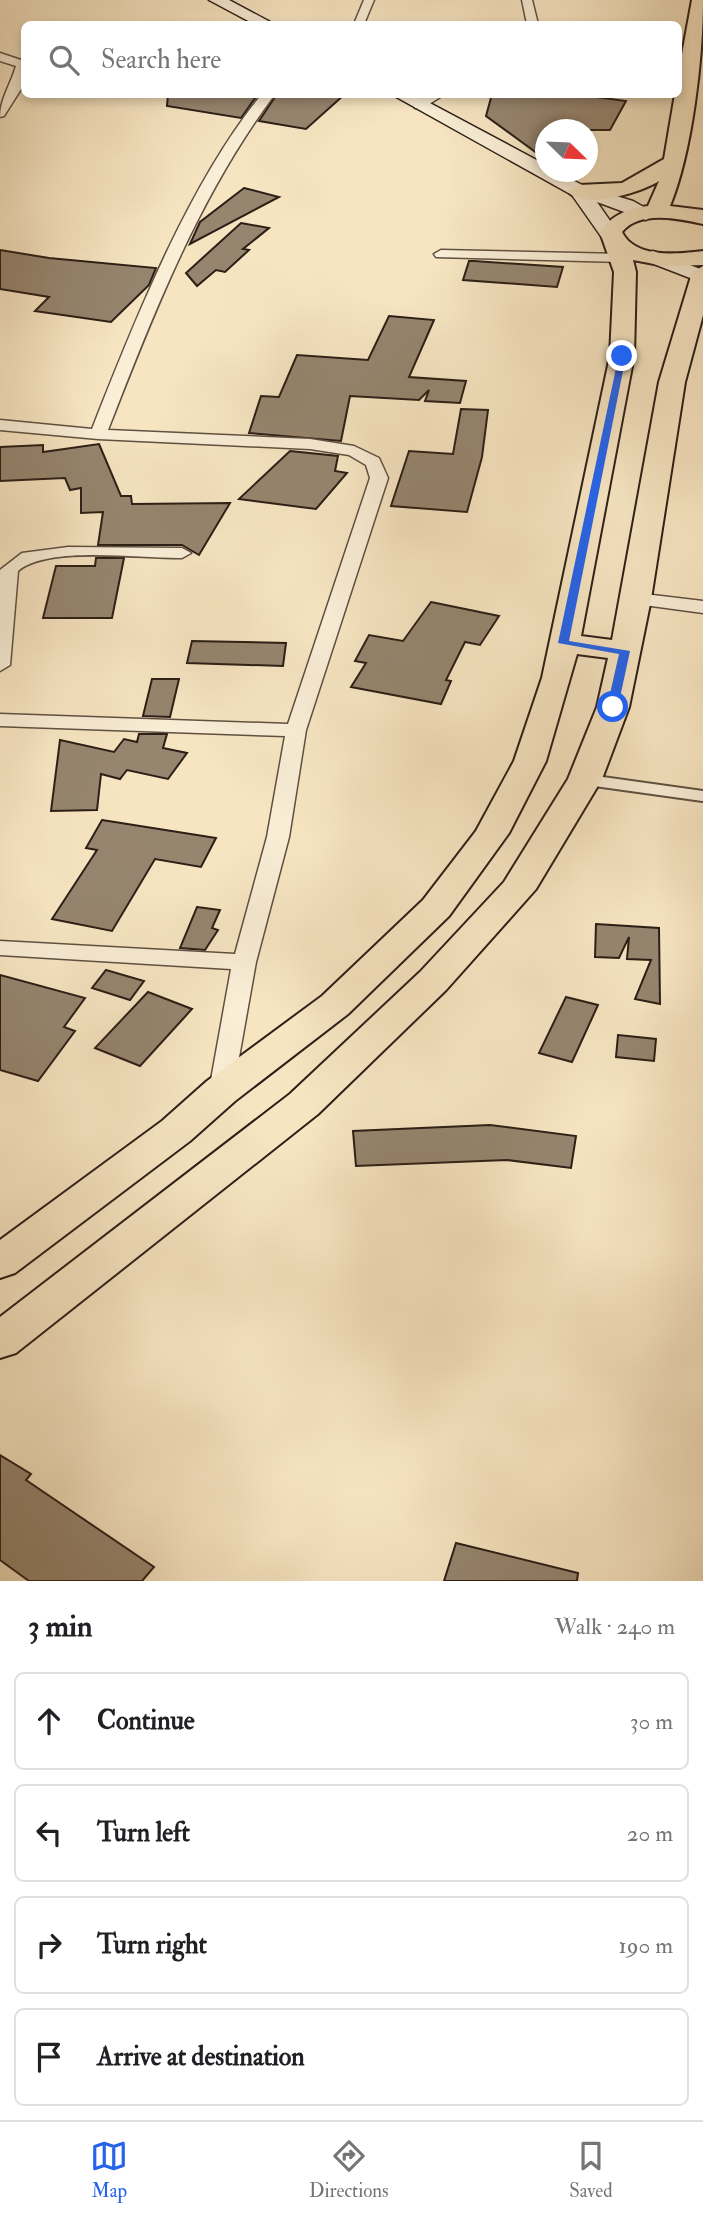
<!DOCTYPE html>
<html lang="en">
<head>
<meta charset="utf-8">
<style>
  :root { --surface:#fff; --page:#f2f2f2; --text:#202124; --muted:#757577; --line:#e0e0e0; --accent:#2563eb }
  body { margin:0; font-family:"IM FELL Double Pica",serif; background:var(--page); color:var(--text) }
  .compass { position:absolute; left:535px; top:119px; width:63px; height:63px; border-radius:50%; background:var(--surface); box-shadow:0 4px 10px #0003; rotate:113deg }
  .stop { position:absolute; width:21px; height:21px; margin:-16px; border:5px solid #2563eb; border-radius:50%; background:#fff }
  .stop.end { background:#2563eb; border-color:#fff; box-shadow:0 2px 7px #0008 }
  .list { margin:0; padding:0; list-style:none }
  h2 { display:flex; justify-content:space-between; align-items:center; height:91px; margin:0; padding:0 28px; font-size:30px }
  h2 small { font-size:23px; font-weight:400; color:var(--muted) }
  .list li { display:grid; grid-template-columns:46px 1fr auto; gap:21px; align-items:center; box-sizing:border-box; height:98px; margin:0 14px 14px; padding:0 14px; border:2px solid var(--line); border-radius:10px }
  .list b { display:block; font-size:26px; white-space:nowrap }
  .list em { font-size:23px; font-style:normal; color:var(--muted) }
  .icon { flex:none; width:38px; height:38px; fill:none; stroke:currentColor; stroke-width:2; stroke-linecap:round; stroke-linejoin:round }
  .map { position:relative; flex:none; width:703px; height:1581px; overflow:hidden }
  .search { position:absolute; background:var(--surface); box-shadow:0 4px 10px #0003; left:21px; right:21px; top:21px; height:77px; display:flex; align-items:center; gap:18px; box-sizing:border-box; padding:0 24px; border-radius:10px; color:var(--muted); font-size:26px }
  .sheet { height:539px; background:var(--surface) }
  nav { display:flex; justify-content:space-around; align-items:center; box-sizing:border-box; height:98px; border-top:2px solid var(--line); background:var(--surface); font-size:19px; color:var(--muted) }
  nav a { display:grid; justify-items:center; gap:4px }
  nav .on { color:var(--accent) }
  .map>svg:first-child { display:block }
  .building { fill:#96856f; stroke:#2c1e16; stroke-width:2 }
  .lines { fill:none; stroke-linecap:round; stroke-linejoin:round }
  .lane-casing { stroke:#5f5041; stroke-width:14 }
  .street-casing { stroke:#5f5041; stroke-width:3 }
  .secondary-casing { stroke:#2c1e16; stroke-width:3 }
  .primary-casing { stroke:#2c1e16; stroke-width:4 }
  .lane { stroke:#faeed7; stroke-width:10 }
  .street { fill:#faeed7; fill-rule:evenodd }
  .secondary { fill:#faeed7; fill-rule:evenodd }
  .primary { fill:#f7e5c2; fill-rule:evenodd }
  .route { fill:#2563eb }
</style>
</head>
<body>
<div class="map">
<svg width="703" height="1581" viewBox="0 0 703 1581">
  <rect width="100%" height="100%" fill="#f7e5c2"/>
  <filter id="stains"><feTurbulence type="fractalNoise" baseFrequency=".00286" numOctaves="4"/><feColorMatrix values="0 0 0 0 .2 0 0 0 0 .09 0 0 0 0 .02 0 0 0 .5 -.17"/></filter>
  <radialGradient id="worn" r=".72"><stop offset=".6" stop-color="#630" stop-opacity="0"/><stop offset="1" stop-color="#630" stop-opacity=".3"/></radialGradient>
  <g class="building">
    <polygon points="168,94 258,94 241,118 167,106"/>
    <polygon points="277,94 345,94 306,129 259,121"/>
    <polygon points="492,94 574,94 626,101 610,130 545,130 545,159 486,116"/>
    <polygon points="244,188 279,197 190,244 200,222"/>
    <polygon points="241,223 269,228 243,249 249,250 225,272 216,270 197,286 186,273"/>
    <polygon points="0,250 49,258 156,268 149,285 111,322 35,311 49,297 0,289"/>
    <polygon points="469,261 474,261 563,267 557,287 463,280"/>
    <polygon points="389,316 434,320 409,377 466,381 460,403 425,401 429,390 419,400 350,396 341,441 249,433 261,396 279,397 297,355 368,360"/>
    <polygon points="461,409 488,410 482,457 467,512 391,506 409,451 453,454"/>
    <polygon points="99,444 121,496 131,496 132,504 230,503 199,555 182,545 98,545 103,512 81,513 81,488 70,490 65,478 0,481 0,447 43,445 43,452"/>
    <polygon points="290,451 338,456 335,471 347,473 316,509 239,499"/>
    <polygon points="96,558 124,558 112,618 43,618 56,566 95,566"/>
    <polygon points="431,602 499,616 480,645 465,642 446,680 451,681 441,704 351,687 366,663 355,661 369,635 403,641"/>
    <polygon points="192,641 286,643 283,666 187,663"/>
    <polygon points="152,679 179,679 170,717 143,716"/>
    <polygon points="139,734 167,734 163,748 187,753 168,779 127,770 120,779 101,774 97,810 51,811 60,740 114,752 124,739 137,742"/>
    <polygon points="102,820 216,838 201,867 155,859 112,931 52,919 97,850 86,848"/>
    <polygon points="197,907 220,910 212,928 218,930 205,950 180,948"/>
    <polygon points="596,924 659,928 660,1004 635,999 651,960 627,959 629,937 619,958 595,957"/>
    <polygon points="106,970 144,981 130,1000 92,988"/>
    <polygon points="0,975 85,998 64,1027 75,1031 38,1081 0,1070"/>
    <polygon points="148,992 192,1009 140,1066 95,1048"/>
    <polygon points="566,997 598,1005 572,1062 539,1053"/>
    <polygon points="618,1035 656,1039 654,1061 616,1057"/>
    <polygon points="490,1125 576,1136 571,1168 507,1160 356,1166 353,1131"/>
    <polygon points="0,1455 31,1474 26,1480 154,1567 142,1581 29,1581 0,1560"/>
    <polygon points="456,1543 578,1573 577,1581 444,1581"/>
  </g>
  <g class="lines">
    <g class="lane-casing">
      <polyline id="lane" points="588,780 703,796"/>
    </g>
    <g class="street-casing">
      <g id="street">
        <polygon points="364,0 374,0 364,24 354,24"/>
        <polygon points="522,0 532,0 538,24 527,24"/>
        <path d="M 0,53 L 24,61 L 23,86 L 4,116 L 0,117 C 0,99 11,84 16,66 L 0,61 Z"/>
        <path d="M 262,94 L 275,94 C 200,194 153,314 108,430 L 310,439 L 354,446 L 379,458 L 388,478 L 306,730 L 289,837 L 256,962 L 233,1091 L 230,1097 L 221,1100 L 212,1097 L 209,1091 L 231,969 L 0,955 L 0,941 L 235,954 L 267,837 L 285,736 L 0,726 L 0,714 L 288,724 L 370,478 L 366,465 L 349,455 L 310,449 L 98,439 L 0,430 L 0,420 L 92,429 C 134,322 189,183 262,94 Z"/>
        <polygon points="429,94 445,94 423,108 415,108 415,102"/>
        <polygon points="441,250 622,254 629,258 622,262 436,257 434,254"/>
        <path d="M 68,547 L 182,548 L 191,553 L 182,558 C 141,559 49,545 18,571 L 10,665 L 0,671 L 0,570 L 22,553 Z"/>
        <polygon points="636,593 703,601 703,613 629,603 627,599 629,595"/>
      </g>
    </g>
    <g class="secondary-casing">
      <g id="secondary">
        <polygon points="209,0 229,0 274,24 254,24"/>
        <polygon points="391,94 413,94 546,165 546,172 557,172 586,187 633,201 656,214 646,220 597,202 622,238 612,244 605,242 572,195"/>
        <polygon points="653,251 703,270 703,283 646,261 643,257 646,253"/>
      </g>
    </g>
    <g class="primary-casing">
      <path id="primary" d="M 692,0 L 703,0 C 703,58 692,153 670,206 L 703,210 L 703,224 C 679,219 640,210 622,232 C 635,259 679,254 703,251 L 703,265 L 665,266 L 633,260 L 636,272 L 634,356 L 581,636 L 612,640 L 659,382 L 692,273 L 703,266 L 703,315 L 685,382 L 651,599 L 629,707 L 602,779 L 536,889 L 446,990 L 318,1114 L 16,1353 L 0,1358 L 0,1317 L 290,1094 L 420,972 L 504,882 L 568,779 L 597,707 L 608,658 L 577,654 L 546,761 L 509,833 L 449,916 L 348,1014 L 235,1101 L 190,1141 L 15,1273 L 0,1278 L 0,1240 L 162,1121 L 207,1081 L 322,996 L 423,900 L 476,831 L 514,761 L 542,678 L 610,356 L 614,272 L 600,232 C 612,215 627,209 648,206 L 659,181 C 642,192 583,211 568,191 L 579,185 L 622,183 L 664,159 L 675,94 L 678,94 L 678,76 Z"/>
    </g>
    <use href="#lane" class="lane"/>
    <use href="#street" class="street"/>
    <use href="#secondary" class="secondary"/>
    <use href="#primary" class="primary"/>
  </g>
  <polygon class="route" points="619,354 626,356 569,641 630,651 618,707 613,710 607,707 619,654 558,643"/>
  <rect width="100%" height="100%" filter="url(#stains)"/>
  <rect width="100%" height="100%" fill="url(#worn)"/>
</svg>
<svg class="compass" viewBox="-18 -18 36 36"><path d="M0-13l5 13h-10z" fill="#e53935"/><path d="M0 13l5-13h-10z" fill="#757577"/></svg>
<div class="stop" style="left:613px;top:707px"></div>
<div class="stop end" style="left:622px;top:356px"></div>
<div class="search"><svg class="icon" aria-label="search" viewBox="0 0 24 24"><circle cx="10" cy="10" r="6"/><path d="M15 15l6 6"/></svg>Search here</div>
</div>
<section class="sheet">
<h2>3 min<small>Walk · 240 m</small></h2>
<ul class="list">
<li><svg class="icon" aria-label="ahead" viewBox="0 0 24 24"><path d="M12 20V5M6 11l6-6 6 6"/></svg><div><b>Continue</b></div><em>30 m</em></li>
<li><svg class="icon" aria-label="left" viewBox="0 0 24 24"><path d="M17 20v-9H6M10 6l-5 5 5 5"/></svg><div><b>Turn left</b></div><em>20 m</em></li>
<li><svg class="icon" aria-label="right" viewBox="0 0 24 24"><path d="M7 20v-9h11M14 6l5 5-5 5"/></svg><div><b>Turn right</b></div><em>190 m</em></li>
<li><svg class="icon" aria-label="arrive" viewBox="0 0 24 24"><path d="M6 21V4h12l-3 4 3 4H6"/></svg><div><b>Arrive at destination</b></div></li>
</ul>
</section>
<nav>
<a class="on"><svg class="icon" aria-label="map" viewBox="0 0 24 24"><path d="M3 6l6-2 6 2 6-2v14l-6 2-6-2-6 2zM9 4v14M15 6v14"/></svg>Map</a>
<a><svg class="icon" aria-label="directions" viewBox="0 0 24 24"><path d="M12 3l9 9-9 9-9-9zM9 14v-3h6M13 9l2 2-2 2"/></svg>Directions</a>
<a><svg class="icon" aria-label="saved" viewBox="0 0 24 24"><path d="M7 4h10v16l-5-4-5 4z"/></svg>Saved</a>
</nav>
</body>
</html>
